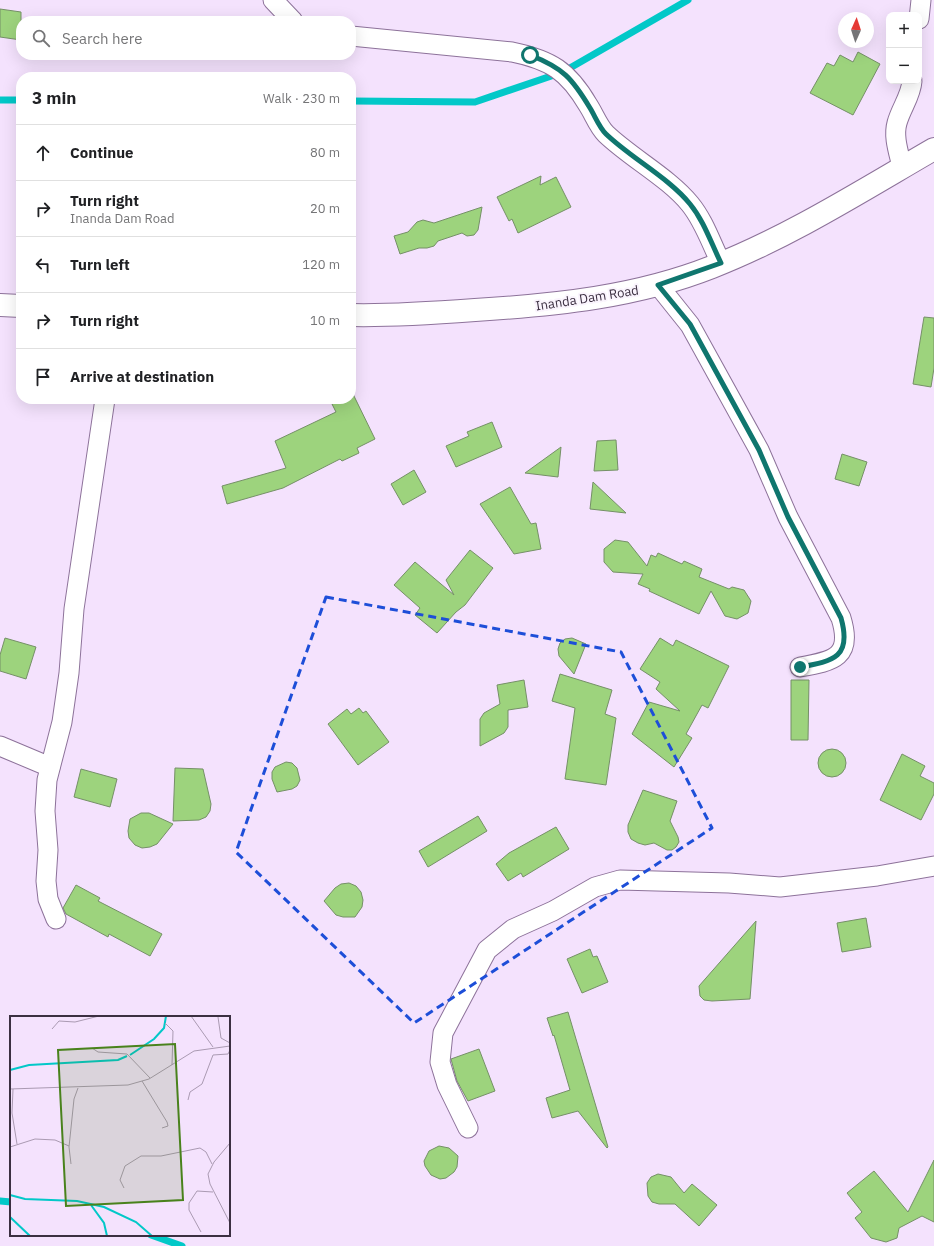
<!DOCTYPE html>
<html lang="en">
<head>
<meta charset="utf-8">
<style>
  :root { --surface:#fff; --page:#f6f6f6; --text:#202124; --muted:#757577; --line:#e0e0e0 }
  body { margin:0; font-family:"IBM Plex Sans",sans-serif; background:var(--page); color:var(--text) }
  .controls { position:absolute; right:12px; top:12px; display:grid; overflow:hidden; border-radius:8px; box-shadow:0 4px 16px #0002 }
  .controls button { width:36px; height:36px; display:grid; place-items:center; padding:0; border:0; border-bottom:1px solid var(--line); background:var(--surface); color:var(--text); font:20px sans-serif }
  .compass { position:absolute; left:838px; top:12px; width:36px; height:36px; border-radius:50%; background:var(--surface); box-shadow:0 4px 16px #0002; rotate:3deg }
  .stop { position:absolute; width:12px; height:12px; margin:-9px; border:3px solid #0f766e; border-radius:50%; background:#fff }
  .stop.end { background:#0f766e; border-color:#fff; box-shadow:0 1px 4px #0008 }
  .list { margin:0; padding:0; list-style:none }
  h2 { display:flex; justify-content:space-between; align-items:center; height:52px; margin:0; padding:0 16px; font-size:17px }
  h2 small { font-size:13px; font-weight:400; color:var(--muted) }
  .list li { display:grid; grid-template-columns:26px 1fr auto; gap:12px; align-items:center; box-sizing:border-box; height:56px; padding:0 16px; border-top:1px solid var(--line) }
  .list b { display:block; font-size:15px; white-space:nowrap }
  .list p { margin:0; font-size:13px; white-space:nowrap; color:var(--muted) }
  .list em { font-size:13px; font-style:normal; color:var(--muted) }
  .icon { flex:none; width:22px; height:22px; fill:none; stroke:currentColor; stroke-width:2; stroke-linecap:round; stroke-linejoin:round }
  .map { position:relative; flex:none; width:934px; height:1246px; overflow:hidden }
  .search { position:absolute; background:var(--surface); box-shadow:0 4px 16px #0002; left:16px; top:16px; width:340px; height:44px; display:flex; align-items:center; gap:10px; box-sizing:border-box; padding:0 14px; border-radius:16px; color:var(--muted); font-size:15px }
  .panel { position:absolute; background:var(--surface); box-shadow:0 4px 16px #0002; left:16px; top:72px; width:340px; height:332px; border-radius:16px }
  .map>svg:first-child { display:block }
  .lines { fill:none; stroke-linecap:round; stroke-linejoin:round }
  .stream { stroke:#02c8c8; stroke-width:7 }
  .building { fill:#9dd37d; stroke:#759067 }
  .street-casing { stroke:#8d729a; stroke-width:21 }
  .secondary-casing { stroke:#8d729a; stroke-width:24 }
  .street { stroke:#fff; stroke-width:19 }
  .secondary { stroke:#fff; stroke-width:22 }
  .route { stroke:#0f766e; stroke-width:5 }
  .marked { fill:none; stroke:#1d4ed8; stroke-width:3; stroke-dasharray:8 5; stroke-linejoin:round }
  .labels { text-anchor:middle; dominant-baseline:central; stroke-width:4; stroke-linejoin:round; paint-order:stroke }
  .street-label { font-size:13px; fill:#3b2f41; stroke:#faf4fd }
  .inset-river { fill:none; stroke:#02c8c8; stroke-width:2 }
  .inset-road { fill:none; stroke:#aa9ab2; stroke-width:1 }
  .view { fill:#49821c; fill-opacity:0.15; stroke:#49821c; stroke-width:2 }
  .inset-edge { fill:none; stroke:#3b2f41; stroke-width:2 }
</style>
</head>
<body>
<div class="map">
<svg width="934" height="1246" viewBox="0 0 934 1246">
  <rect width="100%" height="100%" fill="#f4e2fd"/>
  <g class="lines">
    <g class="stream">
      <polyline points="0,100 21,100"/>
      <polyline points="351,101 475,102 563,72 688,0"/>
      <polyline points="0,1201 11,1202"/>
      <polyline points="151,1235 182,1246"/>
    </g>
  </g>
  <g class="building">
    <polygon points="0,9 21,12 21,40 0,37"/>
    <polygon points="858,52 880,64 853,115 810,93 827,63 834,66 840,55 853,62"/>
    <polygon points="541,176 540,185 556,177 571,207 518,233 512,219 509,221 497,197"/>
    <polygon points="482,207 478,230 474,235 467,236 462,233 438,241 434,246 427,248 419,248 400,254 394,236 408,232 417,222 423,220 434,223"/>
    <polygon points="924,317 934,318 934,368 931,387 913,384"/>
    <polygon points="353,394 375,439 357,448 359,453 342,461 340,459 283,488 227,504 222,486 286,468 275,441 336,412 332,404 343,399 351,399"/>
    <polygon points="492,422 502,447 456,467 446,446 469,436 467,432"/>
    <polygon points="616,440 618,470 594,471 597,441"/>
    <polygon points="561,447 558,477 525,473"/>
    <polygon points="842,454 867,462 859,486 835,479"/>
    <polygon points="414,470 426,492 403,505 391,484"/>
    <polygon points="593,482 626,513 590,509"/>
    <polygon points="510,487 531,524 536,523 541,549 514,554 480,504"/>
    <polygon points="615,540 628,542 647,566 651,555 656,557 658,553 682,564 684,561 702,569 699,577 729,589 732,587 744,590 751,601 748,613 737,619 725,616 711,591 699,614 649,591 650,589 638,584 643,574 613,572 604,562 604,549"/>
    <polygon points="470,550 493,568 465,605 456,612 437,633 415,615 420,608 394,585 415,562 454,595 446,580"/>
    <polygon points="5,638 36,647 26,679 0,671 0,655"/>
    <polygon points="572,638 586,644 574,674 559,656 558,649 560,643 565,639"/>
    <polygon points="660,638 673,646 676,640 729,666 708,708 702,705 686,734 692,738 674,767 632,734 649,702 680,711 656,689 660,682 640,669"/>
    <polygon points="560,674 612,690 605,714 616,718 606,785 565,779 575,708 552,701"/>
    <polygon points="524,680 528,707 508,710 508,727 504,733 480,746 480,719 484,713 500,704 497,685"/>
    <polygon points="791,680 809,680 808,740 791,740"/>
    <polygon points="359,708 363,713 366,711 389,742 358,765 328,724 347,709 351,714"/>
    <circle cx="832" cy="763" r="14"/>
    <polygon points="902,754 925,766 920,776 934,783 934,794 921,820 880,800"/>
    <polygon points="286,762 292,763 297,768 300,780 297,786 292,789 277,792 272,779 272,772 275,767"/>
    <polygon points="175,768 203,769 211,804 210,811 206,817 199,820 173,821"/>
    <polygon points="81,769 117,779 110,807 74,797"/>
    <polygon points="643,790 677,801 670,821 678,837 679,842 676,847 672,850 667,850 654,843 645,845 638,843 631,839 628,832 628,825"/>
    <polygon points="141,813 149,813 173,824 157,844 150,847 142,848 135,845 129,838 128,831 130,819"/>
    <polygon points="478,816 487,831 428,867 419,851"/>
    <polygon points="556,827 569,849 523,877 521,873 508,881 496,864 509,853"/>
    <polygon points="349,883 356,886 361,892 363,900 362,907 355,917 343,917 336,915 324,901 335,888 341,884"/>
    <polygon points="76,885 100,898 98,901 162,934 150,956 109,934 108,937 66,914 63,908"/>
    <polygon points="866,918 871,947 842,952 837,923"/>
    <polygon points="756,921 750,999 712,1001 704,1000 700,996 699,986"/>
    <polygon points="590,949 593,957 597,956 608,982 582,993 567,959"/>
    <polygon points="568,1012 608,1147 607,1148 578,1111 552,1118 546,1098 570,1090 554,1035 553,1036 547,1018"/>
    <polygon points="479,1049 495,1091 468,1101 457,1081 451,1059"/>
    <polygon points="439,1146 449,1148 458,1156 457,1167 454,1172 446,1178 440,1179 431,1175 425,1166 424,1161 429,1151"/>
    <polygon points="934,1160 934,1222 922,1216 899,1228 897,1238 886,1242 871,1238 855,1218 862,1212 847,1193 874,1171 908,1212"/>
    <polygon points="658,1174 671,1177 684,1193 692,1184 717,1205 699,1226 675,1204 659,1204 652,1202 648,1196 647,1183 651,1177"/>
  </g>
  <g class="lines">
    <g class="street-casing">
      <g id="street">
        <polyline points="273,0 293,21"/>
        <polyline points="919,19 921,0"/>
        <path d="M 351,36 L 512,52 C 551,60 568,71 588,105 C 594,114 598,126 606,134 C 631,158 669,178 690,204 C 704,221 711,243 721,263"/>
        <path d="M 902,167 C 899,153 893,137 897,123 C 901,108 911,96 912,81"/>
        <path d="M 658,285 L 690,325 L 759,450 L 788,517 L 841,618 C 853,657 834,661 800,667"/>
        <polyline points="0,746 50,767"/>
        <polyline points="56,919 48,899 46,881 48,850 45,811 47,780 62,722 69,673 74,609 105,399"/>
        <polyline points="468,1128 447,1085 440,1062 443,1033 487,950 513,929 553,911 595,887 620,880 729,883 780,887 877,876 934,866"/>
      </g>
    </g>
    <g class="secondary-casing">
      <g id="secondary">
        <polyline points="0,305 21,306"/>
        <path d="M 351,315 C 393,316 434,313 475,310 C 556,305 636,297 712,267 C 789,237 863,190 934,149"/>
      </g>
    </g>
    <use href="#street" class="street"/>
    <use href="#secondary" class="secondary"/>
  </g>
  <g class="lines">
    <path class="route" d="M 530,55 C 563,68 572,78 590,108 C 595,116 599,127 606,134 C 631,158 669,178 690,204 C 704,221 711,243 721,263 L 658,285 L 690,324 L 759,450 L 788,517 L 841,618 C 852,657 834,661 800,667"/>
  </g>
  <path class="marked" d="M 326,597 L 621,652 L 712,828 L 414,1023 L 236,852 Z"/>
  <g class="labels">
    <g class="street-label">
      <text transform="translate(587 298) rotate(-9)">Inanda Dam Road</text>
    </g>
  </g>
  <g transform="translate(10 1016)">
    <rect width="220" height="220" fill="#f4e2fd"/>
    <path class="inset-river" d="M 120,39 L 144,23 L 154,12 L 156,0M 0,54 L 19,49 L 108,44 L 117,40M 0,179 L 15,183 L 67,185 L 94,191 L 126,206 L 142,220M 81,189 L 94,207 L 97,220M 0,201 L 20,220"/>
    <path class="inset-road" d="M 181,0 L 203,31M 208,1 L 211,22 L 220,27M 155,7 L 163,15 L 162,49M 42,13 L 49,5 L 65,6 L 89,0M 82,32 L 88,36 L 117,38 L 140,62M 132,65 L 157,106 L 158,110 L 152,112M 0,73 L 118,69 L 139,63 L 184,35 L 220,30M 3,73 L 2,97 L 7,128M 178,84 L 180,76 L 192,68 L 203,39 L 218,38 L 220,34M 220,127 L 204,146 L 198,158 L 200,168 L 220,207M 0,131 L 25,123 L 45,124 L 59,130M 61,148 L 59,131 L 64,83 L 68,72M 114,172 L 110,164 L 115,150 L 131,140 L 151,140 L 190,132 L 196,136 L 202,148M 191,216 L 179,194 L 179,187 L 187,175 L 203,176"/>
    <path class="view" d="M 165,28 L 173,184 L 56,190 L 48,34 Z"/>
    <rect width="220" height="220" class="inset-edge"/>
  </g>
</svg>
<div class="controls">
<button>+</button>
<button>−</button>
</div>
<svg class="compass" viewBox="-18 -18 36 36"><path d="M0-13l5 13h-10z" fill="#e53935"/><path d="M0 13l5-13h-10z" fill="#757577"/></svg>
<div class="stop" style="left:530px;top:55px"></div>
<div class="stop end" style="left:800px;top:667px"></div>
<div class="search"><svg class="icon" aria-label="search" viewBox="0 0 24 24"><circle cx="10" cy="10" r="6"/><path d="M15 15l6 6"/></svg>Search here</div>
<section class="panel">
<h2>3 min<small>Walk · 230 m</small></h2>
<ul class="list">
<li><svg class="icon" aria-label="ahead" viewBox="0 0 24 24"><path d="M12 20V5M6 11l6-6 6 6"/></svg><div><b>Continue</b></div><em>80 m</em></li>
<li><svg class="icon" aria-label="right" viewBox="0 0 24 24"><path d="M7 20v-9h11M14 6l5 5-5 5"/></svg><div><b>Turn right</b><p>Inanda Dam Road</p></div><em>20 m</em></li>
<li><svg class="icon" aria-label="left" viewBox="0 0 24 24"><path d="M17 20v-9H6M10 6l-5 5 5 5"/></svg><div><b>Turn left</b></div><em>120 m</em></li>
<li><svg class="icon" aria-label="right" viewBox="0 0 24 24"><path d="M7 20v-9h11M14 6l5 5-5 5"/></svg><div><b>Turn right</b></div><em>10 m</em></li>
<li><svg class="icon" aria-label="arrive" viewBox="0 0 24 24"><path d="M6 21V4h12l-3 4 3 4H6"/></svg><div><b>Arrive at destination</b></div></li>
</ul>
</section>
</div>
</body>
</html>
